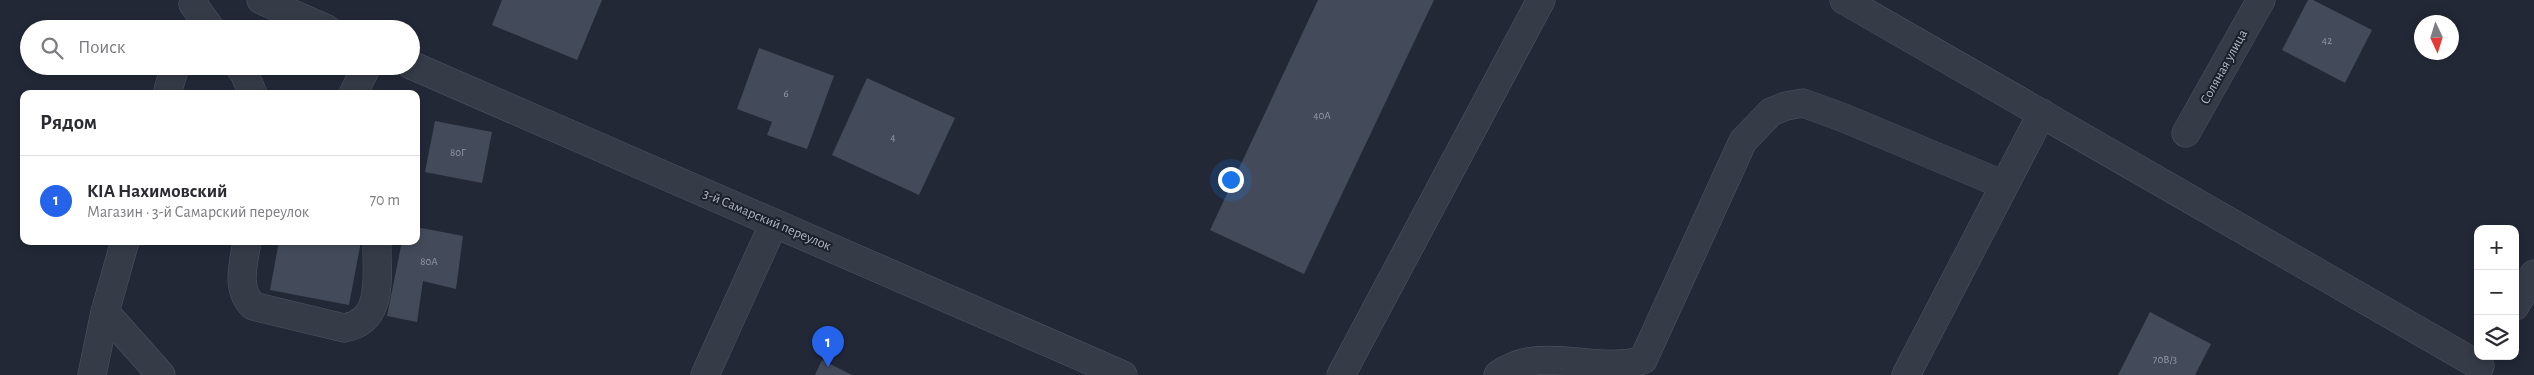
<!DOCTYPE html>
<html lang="ru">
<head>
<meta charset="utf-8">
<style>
  :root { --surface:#fff; --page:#f7f7f7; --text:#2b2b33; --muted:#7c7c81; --line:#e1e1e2; --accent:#2563eb }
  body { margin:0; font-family:"Alegreya Sans",sans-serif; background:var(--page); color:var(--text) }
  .controls { position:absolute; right:15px; bottom:15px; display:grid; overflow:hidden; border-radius:10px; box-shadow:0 2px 8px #0003 }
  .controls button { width:45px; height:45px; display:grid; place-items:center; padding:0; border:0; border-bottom:1px solid var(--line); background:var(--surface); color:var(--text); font:25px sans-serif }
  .compass { position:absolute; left:2414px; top:15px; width:45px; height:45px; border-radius:50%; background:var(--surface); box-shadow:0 2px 8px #0003; rotate:176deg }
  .you { position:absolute; left:1230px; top:179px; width:18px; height:18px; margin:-12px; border:4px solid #fff; border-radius:50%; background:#1a73e8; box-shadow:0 0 0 8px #1a73e833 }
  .badge { display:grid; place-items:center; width:32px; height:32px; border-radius:50%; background:var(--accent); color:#fff; font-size:16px; font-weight:700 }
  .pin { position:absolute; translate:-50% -41px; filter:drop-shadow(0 1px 2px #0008) }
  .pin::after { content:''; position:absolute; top:26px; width:18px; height:15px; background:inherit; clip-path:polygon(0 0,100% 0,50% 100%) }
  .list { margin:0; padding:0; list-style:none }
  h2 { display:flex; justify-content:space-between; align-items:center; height:65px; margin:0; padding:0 20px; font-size:21px }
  h2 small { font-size:16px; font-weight:400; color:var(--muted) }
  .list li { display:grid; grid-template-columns:32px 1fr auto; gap:15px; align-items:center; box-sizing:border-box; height:90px; padding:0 20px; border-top:1px solid var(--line) }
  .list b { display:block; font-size:19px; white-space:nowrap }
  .list p { margin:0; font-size:16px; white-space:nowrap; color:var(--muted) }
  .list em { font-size:16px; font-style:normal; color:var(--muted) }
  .icon { flex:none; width:28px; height:28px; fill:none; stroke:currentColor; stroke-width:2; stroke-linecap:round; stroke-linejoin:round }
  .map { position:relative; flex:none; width:2534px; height:375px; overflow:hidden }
  .search { position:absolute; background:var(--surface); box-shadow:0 2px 8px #0003; left:20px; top:20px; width:400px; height:55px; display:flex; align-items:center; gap:12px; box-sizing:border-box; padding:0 18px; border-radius:28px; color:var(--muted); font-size:19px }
  .panel { position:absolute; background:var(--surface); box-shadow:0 2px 8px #0003; left:20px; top:90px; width:400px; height:155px; border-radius:10px }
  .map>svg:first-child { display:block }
  .building { fill:#434b5b }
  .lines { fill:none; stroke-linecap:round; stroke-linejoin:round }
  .minor-casing { stroke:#505561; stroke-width:29 }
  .minor { stroke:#353b47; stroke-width:28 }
  .labels { text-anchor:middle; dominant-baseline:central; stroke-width:4; stroke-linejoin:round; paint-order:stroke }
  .number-label { font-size:11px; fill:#959aa9 }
  .street-label { font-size:14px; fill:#b0b5c3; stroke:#1b202b }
</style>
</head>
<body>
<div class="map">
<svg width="2534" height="375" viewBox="0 0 2534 375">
  <rect width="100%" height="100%" fill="#222836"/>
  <g class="building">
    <polygon points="502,0 602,0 577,60 492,25"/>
    <polygon points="1318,0 1434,0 1304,274 1210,230"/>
    <polygon points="2308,0 2313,0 2372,30 2345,83 2282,50"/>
    <polygon points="759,48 834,76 807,149 767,135 772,122 737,109"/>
    <polygon points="867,78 955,118 919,195 832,155"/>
    <polygon points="435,121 492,132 482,183 425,172"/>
    <polygon points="416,227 463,236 456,289 423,281 417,322 387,316 402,241 416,241"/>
    <polygon points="279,241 361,241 349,305 270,290"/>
    <polygon points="2150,312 2211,344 2195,375 2118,375"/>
    <polygon points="822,360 852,375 815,375"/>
  </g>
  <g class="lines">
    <g class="minor-casing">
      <g id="minor">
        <polyline points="194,0 193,4 211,29"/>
        <polyline points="261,0 327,29"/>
        <polyline points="1844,0 2480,366"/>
        <polyline points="411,65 1123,375"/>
        <polyline points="239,66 245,75 253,94"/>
        <polyline points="167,94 175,66"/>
        <polyline points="353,94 367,66"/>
        <polyline points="2186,133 2261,0"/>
        <path d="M 247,241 C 244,263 235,289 253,306 L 344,328 C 386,321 376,273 377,241"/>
        <polyline points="2515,306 2534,274"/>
        <polyline points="105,312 161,375"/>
        <polyline points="92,375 105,312 125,241"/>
        <polyline points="705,375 774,223"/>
        <polyline points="1341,375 1541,0"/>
        <path d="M 1498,375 C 1541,343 1595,375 1643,360 L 1743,141 L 1771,112 L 1786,106 L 1803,103 L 1844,118 L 2004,185"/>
        <polyline points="1906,375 2042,113"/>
      </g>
    </g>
    <use href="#minor" class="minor"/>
  </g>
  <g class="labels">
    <g class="number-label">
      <text x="2327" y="40">42</text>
      <text x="786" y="93">6</text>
      <text x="1322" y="115">40А</text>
      <text x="893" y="137">4</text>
      <text x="458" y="152">80Г</text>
      <text x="429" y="261">80А</text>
      <text x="2165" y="359">70В/3</text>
    </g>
    <g class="street-label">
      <text transform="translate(2224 67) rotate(-61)">Соляная улица</text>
      <text transform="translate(767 220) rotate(23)">3-й Самарский переулок</text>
    </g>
  </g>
</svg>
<div class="controls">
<button>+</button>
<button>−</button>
<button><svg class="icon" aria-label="layers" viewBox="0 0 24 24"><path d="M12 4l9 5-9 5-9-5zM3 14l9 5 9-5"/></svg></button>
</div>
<svg class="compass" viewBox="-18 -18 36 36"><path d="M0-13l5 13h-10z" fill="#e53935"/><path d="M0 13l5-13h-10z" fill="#7c7c81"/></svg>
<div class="you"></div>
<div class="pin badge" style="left:828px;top:367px">1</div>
<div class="search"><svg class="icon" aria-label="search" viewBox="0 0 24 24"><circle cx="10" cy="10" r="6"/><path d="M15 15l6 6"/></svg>Поиск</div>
<section class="panel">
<h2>Рядом<small></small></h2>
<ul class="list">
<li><span class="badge">1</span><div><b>KIA Нахимовский</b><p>Магазин · 3-й Самарский переулок</p></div><em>70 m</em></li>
</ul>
</section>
</div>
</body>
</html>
